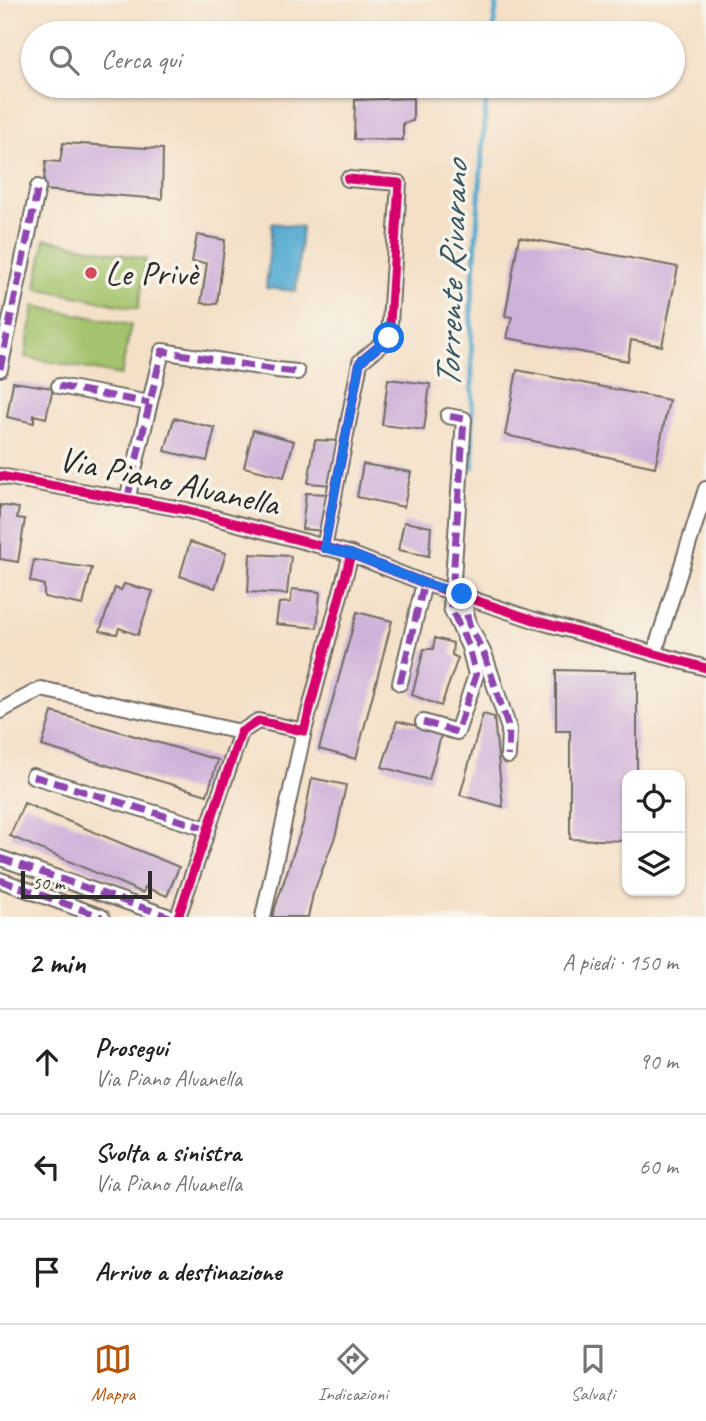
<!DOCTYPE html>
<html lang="it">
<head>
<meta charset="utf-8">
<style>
  :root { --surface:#fff; --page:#f6f6f6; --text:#222; --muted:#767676; --line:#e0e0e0; --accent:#b45309 }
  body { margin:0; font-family:Caveat,sans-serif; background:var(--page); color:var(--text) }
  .controls { position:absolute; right:21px; bottom:21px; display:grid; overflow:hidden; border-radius:14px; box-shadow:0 2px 5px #0004 }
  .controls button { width:63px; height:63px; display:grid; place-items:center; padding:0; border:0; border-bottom:2px solid var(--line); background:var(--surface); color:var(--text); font:35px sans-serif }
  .scale { position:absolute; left:21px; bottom:18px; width:131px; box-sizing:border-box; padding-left:7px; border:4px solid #2b2b2b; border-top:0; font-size:19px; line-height:24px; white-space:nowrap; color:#2b2b2b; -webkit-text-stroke:5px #f7f3e8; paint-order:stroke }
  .stop { position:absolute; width:21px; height:21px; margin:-16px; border:5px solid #1a73e8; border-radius:50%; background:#fff }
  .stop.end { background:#1a73e8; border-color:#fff; box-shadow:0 2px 7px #0008 }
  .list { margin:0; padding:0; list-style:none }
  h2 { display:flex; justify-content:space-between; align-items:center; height:91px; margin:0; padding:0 28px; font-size:30px }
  h2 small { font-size:23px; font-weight:400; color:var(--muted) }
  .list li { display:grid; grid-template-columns:46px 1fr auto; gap:21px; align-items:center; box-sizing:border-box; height:105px; padding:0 28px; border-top:2px solid var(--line) }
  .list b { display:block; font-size:26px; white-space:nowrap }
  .list p { margin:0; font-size:23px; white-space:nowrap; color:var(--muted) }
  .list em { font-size:23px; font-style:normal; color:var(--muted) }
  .icon { flex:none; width:38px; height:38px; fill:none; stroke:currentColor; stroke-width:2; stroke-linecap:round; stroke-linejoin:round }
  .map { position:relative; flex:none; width:706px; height:917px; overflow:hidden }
  .search { position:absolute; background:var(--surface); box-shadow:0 2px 5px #0004; left:21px; right:21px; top:21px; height:77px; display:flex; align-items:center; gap:18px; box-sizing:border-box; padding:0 24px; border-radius:38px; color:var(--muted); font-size:26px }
  .sheet { height:406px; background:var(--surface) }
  nav { display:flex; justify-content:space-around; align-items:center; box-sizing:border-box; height:98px; border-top:2px solid var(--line); background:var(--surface); font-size:19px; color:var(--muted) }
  nav a { display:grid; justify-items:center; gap:4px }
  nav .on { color:var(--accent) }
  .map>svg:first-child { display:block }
  .green { fill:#a3c36c; stroke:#67774c; stroke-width:2 }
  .water { fill:#55abd1; stroke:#406b7e; stroke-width:2 }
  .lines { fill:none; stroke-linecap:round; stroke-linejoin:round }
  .stream { stroke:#55abd1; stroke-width:5 }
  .building { fill:#cdb1d9 }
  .minor-casing { stroke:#716a62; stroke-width:18 }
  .minor { stroke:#fff; stroke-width:14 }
  .quiet { stroke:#8e44ad; stroke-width:7; stroke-dasharray:14 7; stroke-linecap:butt }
  .cycleway-casing { stroke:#f7f3e8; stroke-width:13 }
  .cycleway { stroke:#d6006c; stroke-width:9 }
  .route { stroke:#1a73e8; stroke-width:9 }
  .poi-dot { fill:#d1495b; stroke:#f7f3e8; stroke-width:2.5 }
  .labels { text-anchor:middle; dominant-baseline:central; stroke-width:7; stroke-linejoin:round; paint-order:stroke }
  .poi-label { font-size:35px; fill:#2b2b2b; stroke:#f7f3e8; text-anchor:start }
  .street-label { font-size:35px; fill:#2b2b2b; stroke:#f7f3e8 }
  .water-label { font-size:37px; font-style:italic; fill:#3a5865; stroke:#f7f3e8 }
</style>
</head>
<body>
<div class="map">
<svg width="706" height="917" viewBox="0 0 706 917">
  <rect width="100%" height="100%" fill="#f7f3e8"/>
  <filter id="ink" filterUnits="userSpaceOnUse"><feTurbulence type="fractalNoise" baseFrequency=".0143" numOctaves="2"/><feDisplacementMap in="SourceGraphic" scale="14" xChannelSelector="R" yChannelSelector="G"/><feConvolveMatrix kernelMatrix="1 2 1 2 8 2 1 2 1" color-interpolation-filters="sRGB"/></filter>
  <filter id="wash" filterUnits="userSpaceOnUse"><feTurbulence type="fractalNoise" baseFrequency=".00686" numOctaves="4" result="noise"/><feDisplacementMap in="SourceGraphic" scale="28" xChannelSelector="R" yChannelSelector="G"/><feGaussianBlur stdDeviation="1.57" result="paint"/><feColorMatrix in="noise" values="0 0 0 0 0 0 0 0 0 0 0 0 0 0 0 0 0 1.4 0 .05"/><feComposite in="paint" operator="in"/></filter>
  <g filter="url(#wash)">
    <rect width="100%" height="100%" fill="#f4e0c7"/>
    <g class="green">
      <polygon points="45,239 146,259 138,309 36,288"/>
      <polygon points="34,306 131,325 121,375 25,357"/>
    </g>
    <polygon class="water" points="272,223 302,227 296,291 266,288"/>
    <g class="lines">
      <g class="stream">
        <polyline points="493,33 497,0"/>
        <polyline points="473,467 471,311 487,86"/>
      </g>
    </g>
    <g id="blocks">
      <g class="building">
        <polygon points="413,98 413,121 403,123 403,140 354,139 355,100"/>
        <polygon points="63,143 163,149 162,199 43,190 46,161 60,162"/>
        <polygon points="197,235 225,240 217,304 201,303 207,263 192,262"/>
        <polygon points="519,237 678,267 662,346 631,340 628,361 507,338 512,317 505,316"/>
        <polygon points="517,370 669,400 655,467 505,435"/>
        <polygon points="388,379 430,384 424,430 382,425"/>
        <polygon points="13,382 53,388 46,418 34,415 34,423 7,417"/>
        <polygon points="174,418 215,428 207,461 165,451"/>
        <polygon points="253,430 294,441 284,477 244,467"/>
        <polygon points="315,440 339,441 332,485 308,483"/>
        <polygon points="363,464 411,472 404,507 357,497"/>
        <polygon points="306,493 329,494 324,531 302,529"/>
        <polygon points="0,505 19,508 17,518 25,519 18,562 0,559"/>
        <polygon points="404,522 431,527 429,556 398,550"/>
        <polygon points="190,542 226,553 215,588 180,576"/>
        <polygon points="250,554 291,556 287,594 248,592"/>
        <polygon points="34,560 92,568 83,605 44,597 44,585 30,581"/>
        <polygon points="124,584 153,591 138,635 119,628 117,634 100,631 115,588 121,590"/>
        <polygon points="292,589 320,592 317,628 276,624 279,603 291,602"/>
        <polygon points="357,612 392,621 356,759 319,749"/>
        <polygon points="435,638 453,643 452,655 458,658 441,706 412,695 424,649 433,649"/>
        <polygon points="556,670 637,672 637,775 627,775 627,841 570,839 570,731 556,731"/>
        <polygon points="52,712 218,760 207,795 42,746"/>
        <polygon points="483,714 494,717 503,807 460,795"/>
        <polygon points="397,721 442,732 429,780 382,767"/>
        <polygon points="312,778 346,785 336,834 313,894 308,917 272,917 303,824"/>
        <polygon points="24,803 179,867 167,896 145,887 143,893 10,836"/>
      </g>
    </g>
  </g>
  <g filter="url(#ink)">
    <use href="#blocks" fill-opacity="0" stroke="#716a62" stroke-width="2"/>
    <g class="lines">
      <g class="minor-casing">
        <g id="minor">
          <polyline points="0,369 38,187"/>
          <polyline points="59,386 149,403"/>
          <polyline points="0,476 186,510 351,554 424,583 534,620 706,668"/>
          <polyline points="127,500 162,351 277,370 297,372"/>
          <polyline points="324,548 360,362 389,338 399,183 348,179"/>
          <polyline points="462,594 469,624 485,656 509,729 508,756"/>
          <polyline points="654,654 706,489"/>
          <polyline points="400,683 424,583"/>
          <polyline points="0,711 41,689 241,732"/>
          <polyline points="423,722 457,732 476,675 469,647 451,608 464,419 448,416"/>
          <polyline points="33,776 208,829"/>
          <polyline points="0,858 170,917"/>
          <polyline points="0,880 102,917"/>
          <polyline points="178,917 241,732 258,721 304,731 351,554"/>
          <polyline points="263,917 304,731"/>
        </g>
      </g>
      <use href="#minor" class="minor"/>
      <g class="quiet">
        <polyline points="0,369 38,187"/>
        <polyline points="59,386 149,403"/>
        <polyline points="127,500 162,351 277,370 297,372"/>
        <polyline points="462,594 469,624 485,656 509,729 508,756"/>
        <polyline points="400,683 424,583"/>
        <polyline points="423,722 457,732 476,675 469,647 451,608 464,419 448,416"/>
        <polyline points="33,776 208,829"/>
        <polyline points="0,858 170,917"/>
        <polyline points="0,880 102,917"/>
      </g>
      <g class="cycleway-casing">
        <g id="cycleway">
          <polyline points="0,476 186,510 351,554 424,583 534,620 706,668"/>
          <polyline points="324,548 360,362 389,338 399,183 348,179"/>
          <polyline points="178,917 241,732 258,721 304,731 351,554"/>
        </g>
      </g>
      <use href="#cycleway" class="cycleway"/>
    </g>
  </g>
  <g class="lines" filter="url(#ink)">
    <polyline class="route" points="389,338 360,362 324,548 351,554 424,583 462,594"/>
  </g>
  <circle class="poi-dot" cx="91" cy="273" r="7"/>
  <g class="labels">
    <g class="poi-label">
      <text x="105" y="273">Le Privè</text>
    </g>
    <g class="street-label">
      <text transform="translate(169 481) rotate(12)">Via Piano Alvanella</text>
    </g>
    <g class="water-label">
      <text transform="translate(451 275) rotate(-88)">Torrente Rivarano</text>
    </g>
  </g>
</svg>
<div class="controls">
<button><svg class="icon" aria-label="locate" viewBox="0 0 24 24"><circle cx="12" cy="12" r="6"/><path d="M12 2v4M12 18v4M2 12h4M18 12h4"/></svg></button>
<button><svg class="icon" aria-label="layers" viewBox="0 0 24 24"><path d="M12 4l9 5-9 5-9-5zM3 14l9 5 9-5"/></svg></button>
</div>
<div class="scale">50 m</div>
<div class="stop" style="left:389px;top:338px"></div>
<div class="stop end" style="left:462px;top:594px"></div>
<div class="search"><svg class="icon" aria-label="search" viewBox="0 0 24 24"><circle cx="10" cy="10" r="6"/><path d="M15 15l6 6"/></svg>Cerca qui</div>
</div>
<section class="sheet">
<h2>2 min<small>A piedi · 150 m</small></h2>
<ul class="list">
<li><svg class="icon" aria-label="ahead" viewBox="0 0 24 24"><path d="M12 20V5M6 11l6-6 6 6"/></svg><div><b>Prosegui</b><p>Via Piano Alvanella</p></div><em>90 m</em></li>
<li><svg class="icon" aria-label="left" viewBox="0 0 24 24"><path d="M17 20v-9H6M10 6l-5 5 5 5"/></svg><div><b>Svolta a sinistra</b><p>Via Piano Alvanella</p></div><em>60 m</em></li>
<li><svg class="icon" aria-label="arrive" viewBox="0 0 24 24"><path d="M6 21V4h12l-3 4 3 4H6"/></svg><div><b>Arrivo a destinazione</b></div></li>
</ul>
</section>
<nav>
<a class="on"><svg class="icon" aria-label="map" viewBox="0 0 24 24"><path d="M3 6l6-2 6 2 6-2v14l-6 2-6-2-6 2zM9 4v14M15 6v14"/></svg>Mappa</a>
<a><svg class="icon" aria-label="directions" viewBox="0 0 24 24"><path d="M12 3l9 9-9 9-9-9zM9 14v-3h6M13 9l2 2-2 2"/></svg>Indicazioni</a>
<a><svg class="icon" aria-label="saved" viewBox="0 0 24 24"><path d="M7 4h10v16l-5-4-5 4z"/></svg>Salvati</a>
</nav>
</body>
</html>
